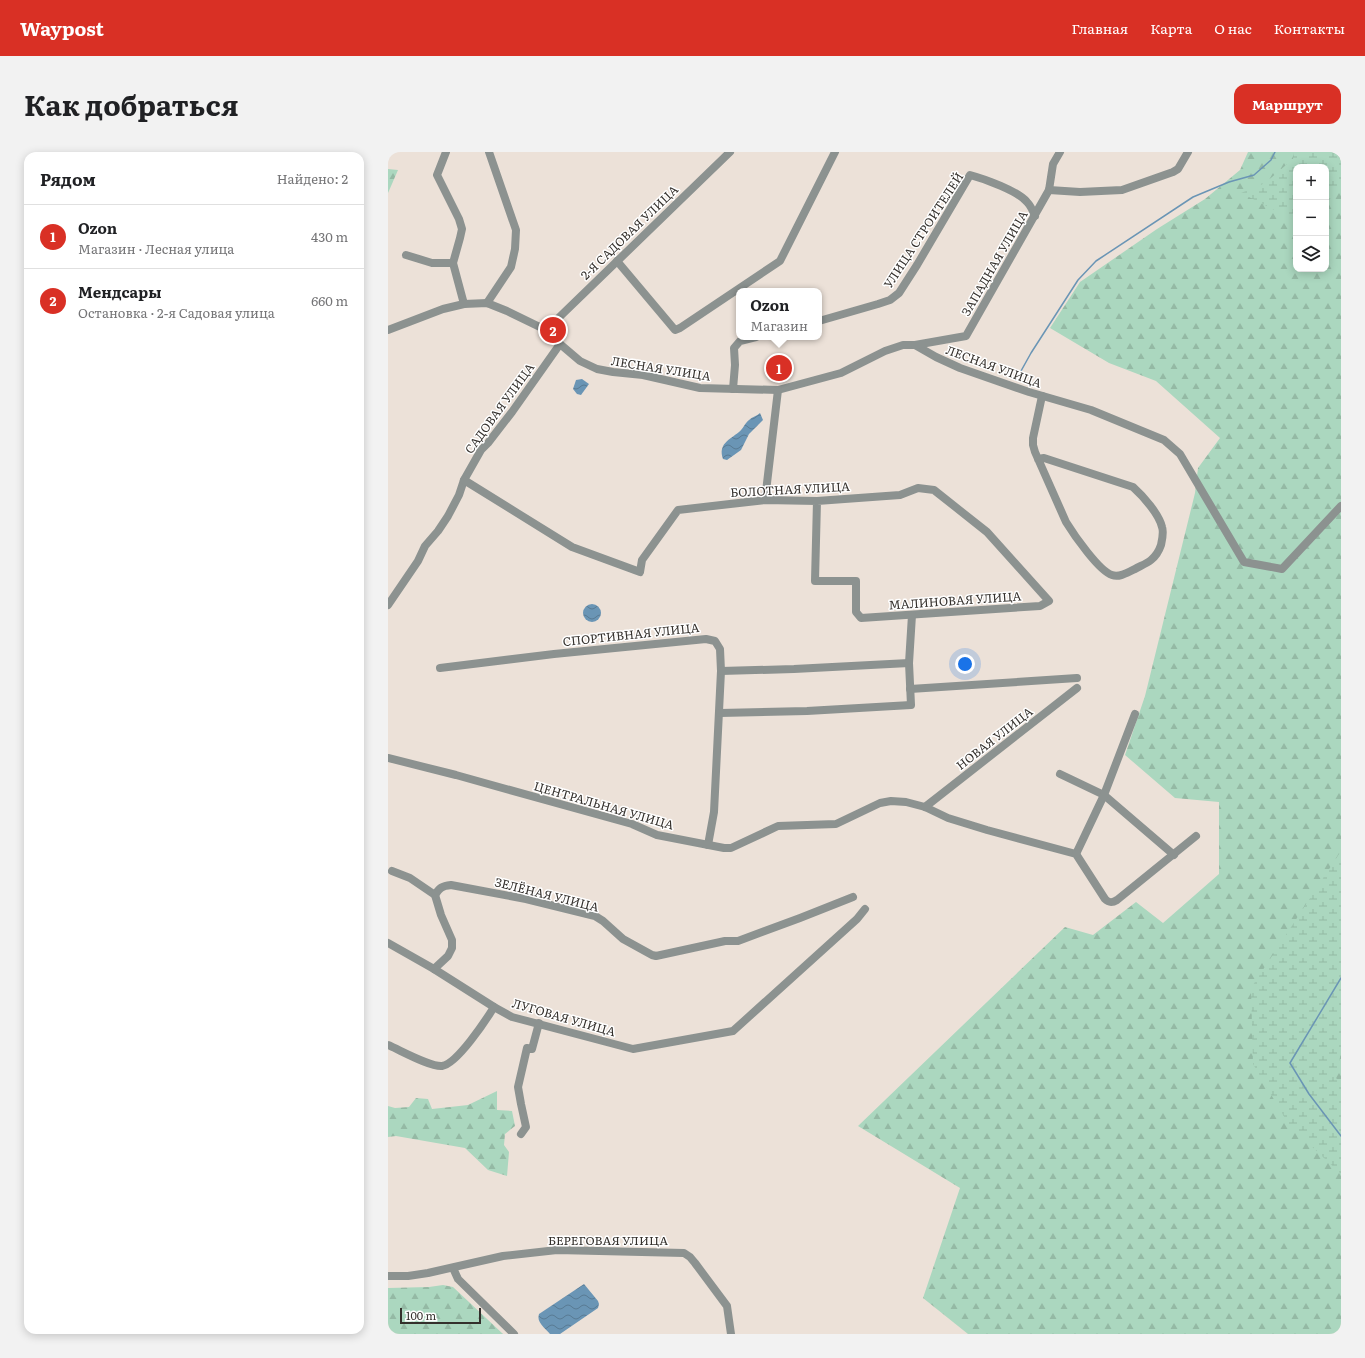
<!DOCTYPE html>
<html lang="ru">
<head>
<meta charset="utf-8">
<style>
  :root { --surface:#fff; --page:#f2f2f2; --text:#202124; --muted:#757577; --line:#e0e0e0; --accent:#d93025 }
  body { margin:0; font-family:Literata,serif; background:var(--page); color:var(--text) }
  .controls { position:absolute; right:12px; top:12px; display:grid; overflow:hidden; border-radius:8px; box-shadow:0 2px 10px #0003 }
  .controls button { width:36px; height:36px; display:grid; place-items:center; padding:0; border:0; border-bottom:1px solid var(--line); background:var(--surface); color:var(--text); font:20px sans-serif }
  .scale { position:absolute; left:12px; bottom:10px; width:81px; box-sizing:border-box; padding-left:4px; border:2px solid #34302c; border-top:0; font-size:11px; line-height:14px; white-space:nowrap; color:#34302c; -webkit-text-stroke:3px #fff; paint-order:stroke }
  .you { position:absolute; left:577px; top:512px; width:14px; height:14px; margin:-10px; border:3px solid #fff; border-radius:50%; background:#1a73e8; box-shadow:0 0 0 6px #1a73e833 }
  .badge { display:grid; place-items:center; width:26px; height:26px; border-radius:50%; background:var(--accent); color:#fff; font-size:13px; font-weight:700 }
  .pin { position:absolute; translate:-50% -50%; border:2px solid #fff; box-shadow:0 1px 4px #0006 }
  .popup { position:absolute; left:348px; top:136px; width:86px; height:52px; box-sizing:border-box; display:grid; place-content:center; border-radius:8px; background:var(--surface); filter:drop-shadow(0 1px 3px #0005); font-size:13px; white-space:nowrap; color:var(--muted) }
  .popup b { font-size:15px; color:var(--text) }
  .popup::after { content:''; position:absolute; left:50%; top:100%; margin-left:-8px; border:8px solid transparent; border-top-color:var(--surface) }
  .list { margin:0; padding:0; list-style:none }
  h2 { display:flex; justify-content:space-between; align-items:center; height:52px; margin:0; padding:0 16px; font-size:17px }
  h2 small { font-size:13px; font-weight:400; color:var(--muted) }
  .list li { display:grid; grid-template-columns:26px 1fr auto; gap:12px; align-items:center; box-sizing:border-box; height:64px; padding:0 16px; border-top:1px solid var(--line) }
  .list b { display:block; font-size:15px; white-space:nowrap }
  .list p { margin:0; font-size:13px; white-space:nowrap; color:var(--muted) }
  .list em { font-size:13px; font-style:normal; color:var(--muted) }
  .icon { flex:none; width:22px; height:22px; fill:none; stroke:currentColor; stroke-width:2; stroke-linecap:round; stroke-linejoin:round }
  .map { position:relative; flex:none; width:953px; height:1182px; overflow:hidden; border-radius:12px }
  header { display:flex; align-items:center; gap:24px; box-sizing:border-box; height:56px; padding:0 20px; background:var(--accent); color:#fff }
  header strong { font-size:19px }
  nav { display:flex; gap:22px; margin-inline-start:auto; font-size:14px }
  .intro { display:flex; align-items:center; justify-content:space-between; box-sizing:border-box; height:96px; padding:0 24px }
  h1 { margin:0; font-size:28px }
  .button { padding:10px 18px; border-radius:12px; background:var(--accent); color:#fff; font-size:14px; font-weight:700 }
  main { display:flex; gap:24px; padding:0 24px }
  aside { flex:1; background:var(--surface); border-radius:12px; box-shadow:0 2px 10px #0003 }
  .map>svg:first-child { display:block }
  .forest { fill:url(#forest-firs); fill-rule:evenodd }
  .wetland { fill:url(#wetland-marsh) }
  .water { fill:url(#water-waves) }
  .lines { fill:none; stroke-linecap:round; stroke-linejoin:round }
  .stream { stroke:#6a95b5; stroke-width:1.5 }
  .minor { stroke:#8c9290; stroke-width:8 }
  .labels { text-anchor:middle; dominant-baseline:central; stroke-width:3; stroke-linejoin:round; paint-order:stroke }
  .street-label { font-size:12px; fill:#34302c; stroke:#fff }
</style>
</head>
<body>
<header>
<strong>Waypost</strong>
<nav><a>Главная</a><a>Карта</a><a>О нас</a><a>Контакты</a></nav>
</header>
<div class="intro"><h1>Как добраться</h1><a class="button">Маршрут</a></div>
<main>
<aside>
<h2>Рядом<small>Найдено: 2</small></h2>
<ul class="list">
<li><span class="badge">1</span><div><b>Ozon</b><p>Магазин · Лесная улица</p></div><em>430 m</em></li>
<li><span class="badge">2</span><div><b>Мендсары</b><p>Остановка · 2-я Садовая улица</p></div><em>660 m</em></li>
</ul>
</aside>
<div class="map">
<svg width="953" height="1182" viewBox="0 0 953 1182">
  <defs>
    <pattern id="forest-firs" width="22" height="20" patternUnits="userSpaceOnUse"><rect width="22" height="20" fill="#abd7bf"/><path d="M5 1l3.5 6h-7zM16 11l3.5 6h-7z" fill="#94b9a4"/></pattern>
    <pattern id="wetland-marsh" width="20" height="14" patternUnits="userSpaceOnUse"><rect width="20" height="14" fill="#abd7bf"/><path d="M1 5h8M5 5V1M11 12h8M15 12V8" fill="none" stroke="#94b9a4"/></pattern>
    <pattern id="water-waves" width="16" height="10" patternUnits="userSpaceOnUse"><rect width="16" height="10" fill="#6a95b5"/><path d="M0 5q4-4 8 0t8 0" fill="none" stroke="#587a93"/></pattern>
  </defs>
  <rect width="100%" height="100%" fill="#ece1d8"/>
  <g class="forest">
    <path d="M 860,0 L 953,0 L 953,1182 L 580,1182 L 535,1146 L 572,1036 L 470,974 L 677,775 L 705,783 L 748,750 L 775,771 L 831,722 L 831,650 L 787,646 L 737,603 L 757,544 L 807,341 L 810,316 L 832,286 L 768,229 L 721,211 L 662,176 L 692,130 L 769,77 L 817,47 L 852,18 ZM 908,15 L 938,15 L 938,117 L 908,117 Z"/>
    <polygon points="0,17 10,18 0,41"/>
    <polygon points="109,939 109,958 124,959 127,974 117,982 116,993 121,1000 119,1024 100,1018 77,996 8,984 0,985 0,954 7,956 21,955 28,946 40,947 44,957 80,953"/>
    <polygon points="55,1133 65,1135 115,1182 0,1182 0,1136 41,1135"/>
  </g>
  <g class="wetland">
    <polygon points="906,0 953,0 953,28 938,54 938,15 908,15 908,69 853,41 877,31 905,7"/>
    <polygon points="953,699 953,900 948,926 953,931 953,1022 901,973 865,912 863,836"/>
  </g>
  <g class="water">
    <polygon points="194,227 201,232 193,243 189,242 185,237 188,228"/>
    <path d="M 372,261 L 375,268 L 361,282 L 353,298 L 339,308 L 335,307 C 330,292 341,288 351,280 C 355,277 357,271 361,268 C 364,265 369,264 372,261 Z"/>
    <circle cx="204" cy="461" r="9"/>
    <path d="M 196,1132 L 210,1149 L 211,1152 L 210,1156 L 172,1182 L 162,1182 C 157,1176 148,1170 151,1162 Z"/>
  </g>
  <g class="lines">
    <g class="stream">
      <polyline points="628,228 643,201 690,128 708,109 805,45 841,30 866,23 883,8 887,0"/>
      <polyline points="953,826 902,911 921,942 953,984"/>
    </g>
    <g class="minor">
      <polyline points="58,0 49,23 71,67 74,77 72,86 65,111 76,152"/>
      <polyline points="661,38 692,40 734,38 785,20 790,17 800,0"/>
      <polyline points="18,103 44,111 65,111"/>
      <polyline points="229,109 287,178 292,176 392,109 447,0"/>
      <polyline points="99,151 123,115 127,97 128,78 101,0"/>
      <path d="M 431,169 L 490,152 L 502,148 L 511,141 L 529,113 L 582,23 C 597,27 630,39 639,50 C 643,54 645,59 647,64"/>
      <polyline points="0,178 55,157 76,152 99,151 119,159 158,178 172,192 124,260 100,291 93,298 76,328 71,343 60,364 50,379 37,394 30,409 0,453"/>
      <polyline points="158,178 342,0"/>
      <polyline points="172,192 192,209 209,217 225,220 255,223 312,236 390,238 453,221 497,199 515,193 527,193 548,205 572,216 641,240 703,258 776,288 792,302 856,410 894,417 953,354"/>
      <polyline points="527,193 578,184 661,38 665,12 672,0"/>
      <polyline points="345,237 347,213 346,196 352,189 368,185"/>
      <path d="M 650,307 L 656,306 L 745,335 C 755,344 771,362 774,375 C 776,380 774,388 773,393 C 771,399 768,404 763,408 C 758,412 752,414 747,417 C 740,420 732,426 724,423 C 711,419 686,383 678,370 L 647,300 L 645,293 L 645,286 L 654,244"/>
      <polyline points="76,328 184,395 252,420 254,408 290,358 377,348 429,349 512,343 530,336 546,338 599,380 661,449 652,454 473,466 468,460 468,429 427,429 429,349"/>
      <polyline points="377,348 390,238"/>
      <polyline points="52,516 166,502 318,487 327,489 332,497 333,519 326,660 320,693"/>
      <polyline points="333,519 406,517 521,511"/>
      <polyline points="522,537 689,526"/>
      <polyline points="332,561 419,559 523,553 521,511 524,463"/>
      <path d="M 0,606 L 68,623 L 244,672 L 269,683 L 336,696 L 343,696 L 390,674 L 448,672 L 492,651 L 503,649 L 518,650 L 537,655 L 560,666 L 599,678 L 688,702 L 717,747 C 721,751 724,751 729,748 L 808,684"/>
      <polyline points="672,622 716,643 786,703"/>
      <polyline points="537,655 689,536"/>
      <polyline points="688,702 716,643 747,562"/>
      <polyline points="4,719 22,726 47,743 53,763 64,788 64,796 60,804 46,817"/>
      <path d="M 47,743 C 51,736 54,734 63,733 L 138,747 L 207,764 L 215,769 L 235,787 L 264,803 L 268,804 L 337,789 L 350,789 L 412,766 L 465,745"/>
      <polyline points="0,791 46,817 106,855 124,865 245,897 345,879 469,767 477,757"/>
      <path d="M 0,893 C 12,898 42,915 54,914 C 69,912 98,868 106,855"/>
      <polyline points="133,982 138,975 133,952 130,935 139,896 144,897 151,871"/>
      <polyline points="65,1116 70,1127 126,1182"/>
      <polyline points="0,1124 20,1124 40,1121 115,1104 169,1098 296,1101 302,1105 307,1111 339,1154 343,1182"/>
    </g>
  </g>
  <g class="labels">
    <g class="street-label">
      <text transform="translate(535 78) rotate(-57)">УЛИЦА СТРОИТЕЛЕЙ</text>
      <text transform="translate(241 80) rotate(-44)">2-Я САДОВАЯ УЛИЦА</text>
      <text transform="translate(606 111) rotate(-60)">ЗАПАДНАЯ УЛИЦА</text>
      <text transform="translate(606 214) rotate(20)">ЛЕСНАЯ УЛИЦА</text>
      <text transform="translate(273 216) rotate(9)">ЛЕСНАЯ УЛИЦА</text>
      <text transform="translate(111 256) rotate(-54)">САДОВАЯ УЛИЦА</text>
      <text transform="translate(402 337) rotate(-3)">БОЛОТНАЯ УЛИЦА</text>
      <text transform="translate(567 448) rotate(-4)">МАЛИНОВАЯ УЛИЦА</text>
      <text transform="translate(243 482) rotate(-6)">СПОРТИВНАЯ УЛИЦА</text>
      <text transform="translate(606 586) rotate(-38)">НОВАЯ УЛИЦА</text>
      <text transform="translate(216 653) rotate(16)">ЦЕНТРАЛЬНАЯ УЛИЦА</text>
      <text transform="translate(159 742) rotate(14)">ЗЕЛЁНАЯ УЛИЦА</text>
      <text transform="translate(176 865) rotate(16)">ЛУГОВАЯ УЛИЦА</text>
      <text x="220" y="1088">БЕРЕГОВАЯ УЛИЦА</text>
    </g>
  </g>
</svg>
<div class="controls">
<button>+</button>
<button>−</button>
<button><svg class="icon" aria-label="layers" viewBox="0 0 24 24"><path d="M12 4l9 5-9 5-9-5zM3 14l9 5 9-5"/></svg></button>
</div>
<div class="scale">100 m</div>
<div class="you"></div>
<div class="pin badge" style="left:391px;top:216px">1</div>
<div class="popup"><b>Ozon</b>Магазин</div>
<div class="pin badge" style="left:165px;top:178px">2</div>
</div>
</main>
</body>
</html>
